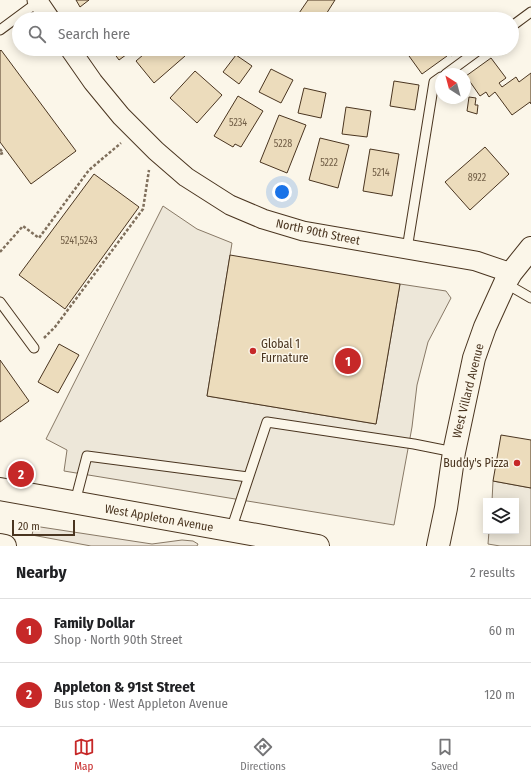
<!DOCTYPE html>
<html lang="en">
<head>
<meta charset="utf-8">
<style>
  :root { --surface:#fff; --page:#f6f6f6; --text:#202124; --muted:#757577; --line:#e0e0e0; --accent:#c62828 }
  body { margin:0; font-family:"Fira Sans Condensed",sans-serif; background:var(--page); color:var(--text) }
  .controls { position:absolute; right:12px; bottom:12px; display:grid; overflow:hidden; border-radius:0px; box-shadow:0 2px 10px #0003 }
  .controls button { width:36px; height:36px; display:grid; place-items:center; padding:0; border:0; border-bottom:1px solid var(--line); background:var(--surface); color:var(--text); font:20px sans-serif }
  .compass { position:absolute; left:435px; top:68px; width:36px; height:36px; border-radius:50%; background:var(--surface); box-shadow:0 2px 10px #0003; rotate:324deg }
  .scale { position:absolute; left:12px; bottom:10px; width:63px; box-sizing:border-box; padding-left:4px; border:2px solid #4a3520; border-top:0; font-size:11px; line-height:14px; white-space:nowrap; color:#4a3520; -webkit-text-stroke:3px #fbf6e9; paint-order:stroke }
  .you { position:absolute; left:282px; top:192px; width:14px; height:14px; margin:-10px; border:3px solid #fff; border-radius:50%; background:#1a73e8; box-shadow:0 0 0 6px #1a73e833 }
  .badge { display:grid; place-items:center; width:26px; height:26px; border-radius:50%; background:var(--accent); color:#fff; font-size:13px; font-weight:700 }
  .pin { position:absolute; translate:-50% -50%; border:2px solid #fff; box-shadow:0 1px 4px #0006 }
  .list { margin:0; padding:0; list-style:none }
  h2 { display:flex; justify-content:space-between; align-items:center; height:52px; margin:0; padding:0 16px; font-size:17px }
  h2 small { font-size:13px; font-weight:400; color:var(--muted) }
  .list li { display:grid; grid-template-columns:26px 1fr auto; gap:12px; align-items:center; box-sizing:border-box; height:64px; padding:0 16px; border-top:1px solid var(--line) }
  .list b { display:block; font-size:15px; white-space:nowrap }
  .list p { margin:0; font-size:13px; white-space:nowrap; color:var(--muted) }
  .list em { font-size:13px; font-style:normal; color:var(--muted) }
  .icon { flex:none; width:22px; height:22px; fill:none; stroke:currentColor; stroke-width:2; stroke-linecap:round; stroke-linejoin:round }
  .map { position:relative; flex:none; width:531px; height:546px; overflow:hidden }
  .search { position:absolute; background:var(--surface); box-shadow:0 2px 10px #0003; left:12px; right:12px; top:12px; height:44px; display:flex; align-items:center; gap:10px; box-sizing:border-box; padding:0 14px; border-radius:22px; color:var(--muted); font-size:15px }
  .sheet { height:180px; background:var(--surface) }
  nav { display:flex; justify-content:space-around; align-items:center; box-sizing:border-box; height:56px; border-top:1px solid var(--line); background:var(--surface); font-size:11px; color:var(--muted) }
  nav a { display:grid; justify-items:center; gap:2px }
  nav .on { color:var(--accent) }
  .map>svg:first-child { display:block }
  .green { fill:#ede6d9; stroke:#887966 }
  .parking { fill:#ede7d9; stroke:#887966 }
  .building { fill:#ecdcbc; stroke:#4a3520 }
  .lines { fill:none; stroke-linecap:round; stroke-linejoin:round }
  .lane-casing { stroke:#4a3520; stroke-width:11 }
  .street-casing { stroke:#4a3520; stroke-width:21 }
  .secondary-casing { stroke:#4a3520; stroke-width:24 }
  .primary-casing { stroke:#4a3520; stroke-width:24 }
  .path { stroke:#7f6f5c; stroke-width:2.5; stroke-dasharray:3 2; stroke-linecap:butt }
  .lane { stroke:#fbf6e9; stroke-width:9 }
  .street { stroke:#fbf6e9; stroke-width:19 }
  .secondary { stroke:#fbf6e9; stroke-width:22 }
  .primary { stroke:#fbf6e9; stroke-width:22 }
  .poi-dot { fill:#c62828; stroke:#fbf6e9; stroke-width:1.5 }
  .labels { text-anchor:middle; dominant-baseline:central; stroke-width:3; stroke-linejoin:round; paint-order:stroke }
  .number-label { font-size:10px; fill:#725f47 }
  .street-label { font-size:12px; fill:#4a3520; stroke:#fbf6e9 }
  .poi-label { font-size:12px; fill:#4a3520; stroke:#fbf6e9; text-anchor:start }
</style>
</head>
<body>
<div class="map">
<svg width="531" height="546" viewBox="0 0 531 546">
  <rect width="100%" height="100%" fill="#fbf6e9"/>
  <polygon class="green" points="34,526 152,544 182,540 193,541 198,544 197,546 91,546 32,535"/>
  <g class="parking">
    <polygon points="163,206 197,229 232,243 207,396 376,424 400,284 446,291 451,298 428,342 417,385 412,427 394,525 64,471 67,450 46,439"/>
    <polygon points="493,481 531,488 531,546 500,546 488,544 489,531 516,531 516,501 492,501"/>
  </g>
  <g class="building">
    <polygon points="76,0 89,0 80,7"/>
    <polygon points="308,0 335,0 323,19 295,19"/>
    <polygon points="111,49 134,49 119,60"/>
    <polygon points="150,49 179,49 185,56 154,83 136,61"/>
    <polygon points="404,49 442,49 447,56 422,74"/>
    <polygon points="446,49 460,49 451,56"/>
    <polygon points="1,50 76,151 31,184 0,142 0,51"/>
    <polygon points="236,55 252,66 239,84 223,72"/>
    <polygon points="491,58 506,78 499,83 502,87 516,77 519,82 531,73 531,104 530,102 512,115 495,92 489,97 486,92 480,96 466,76"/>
    <polygon points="271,69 293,80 281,103 259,92"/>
    <polygon points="195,71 222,95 197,123 170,98"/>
    <polygon points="394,81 419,85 415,110 390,106"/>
    <polygon points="304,88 326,93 321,118 298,113"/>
    <polygon points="238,96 263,111 241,147 235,144 233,147 214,136"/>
    <polygon points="469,97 476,98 475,105 478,105 477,114 467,111"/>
    <polygon points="346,107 371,111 367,137 342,134"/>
    <polygon points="279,115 306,125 287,173 260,162"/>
    <polygon points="320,138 349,145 338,188 309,180"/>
    <polygon points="485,147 509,174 470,210 445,182"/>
    <polygon points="370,149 399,154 392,196 363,191"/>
    <polygon points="94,174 139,207 65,309 19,275"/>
    <polygon points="230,255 400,284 376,424 207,396"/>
    <polygon points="59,344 79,355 58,393 38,382"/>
    <polygon points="0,360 29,401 0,422"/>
    <polygon points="501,435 531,440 531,488 493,481"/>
  </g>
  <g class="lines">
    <g class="lane-casing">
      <g id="lane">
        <polyline points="512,26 531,12"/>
        <polyline points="0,30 38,2"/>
        <polyline points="446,74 480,49"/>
        <polyline points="407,249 434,82 441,77"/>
        <polyline points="505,283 531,298"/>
        <polyline points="0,302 34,348"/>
        <polyline points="75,502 87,456 248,477"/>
        <polyline points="231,530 267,422 414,444 454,452"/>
      </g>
    </g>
    <g class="street-casing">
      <g id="street">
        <polyline points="37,0 50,19"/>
        <polyline points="70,49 93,82 121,116 156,151 186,177 230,205 263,219 303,231 476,261 511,273"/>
      </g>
    </g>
    <g class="secondary-casing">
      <polyline id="secondary" points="438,546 446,508 454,452 474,358 485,327 505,283 511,273 531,248"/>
    </g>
    <g class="primary-casing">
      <g id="primary">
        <polyline points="0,489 318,546"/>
        <polyline points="0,545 5,546"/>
      </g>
    </g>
    <g class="path">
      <polyline points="0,149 3,153 0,154"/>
      <polyline points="0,252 23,226 39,238 89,170 121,143"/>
      <polyline points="44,338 55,327 143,209 149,170"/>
    </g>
    <use href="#lane" class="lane"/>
    <use href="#street" class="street"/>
    <use href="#secondary" class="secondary"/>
    <use href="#primary" class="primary"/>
  </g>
  <g class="poi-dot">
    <circle cx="253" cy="351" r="4"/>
    <circle cx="517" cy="463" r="4"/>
  </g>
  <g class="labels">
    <g class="number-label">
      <text x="238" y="123">5234</text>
      <text x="283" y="144">5228</text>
      <text x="329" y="163">5222</text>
      <text x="381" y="173">5214</text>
      <text x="477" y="178">8922</text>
      <text x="79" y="241">5241,5243</text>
    </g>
    <g class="street-label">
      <text transform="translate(318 232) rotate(12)">North 90th Street</text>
      <text transform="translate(468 391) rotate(-76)">West Villard Avenue</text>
      <text transform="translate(159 518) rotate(10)">West Appleton Avenue</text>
    </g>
    <g class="poi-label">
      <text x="261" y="344">Global 1<tspan x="261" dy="14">Furnature</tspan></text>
      <text x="509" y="463" text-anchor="end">Buddy's Pizza</text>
    </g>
  </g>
</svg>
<div class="controls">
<button><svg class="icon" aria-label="layers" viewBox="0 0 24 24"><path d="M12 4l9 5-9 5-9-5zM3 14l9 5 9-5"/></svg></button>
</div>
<svg class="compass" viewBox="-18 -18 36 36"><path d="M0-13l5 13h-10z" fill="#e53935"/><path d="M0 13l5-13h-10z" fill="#757577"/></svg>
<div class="scale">20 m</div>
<div class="you"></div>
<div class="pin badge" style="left:348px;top:361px">1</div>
<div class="pin badge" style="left:21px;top:474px">2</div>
<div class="search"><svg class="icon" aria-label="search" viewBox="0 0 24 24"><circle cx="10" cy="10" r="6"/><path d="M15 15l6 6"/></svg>Search here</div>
</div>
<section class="sheet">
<h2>Nearby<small>2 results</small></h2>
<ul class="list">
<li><span class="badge">1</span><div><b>Family Dollar</b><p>Shop · North 90th Street</p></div><em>60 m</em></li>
<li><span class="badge">2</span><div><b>Appleton &amp; 91st Street</b><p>Bus stop · West Appleton Avenue</p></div><em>120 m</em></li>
</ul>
</section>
<nav>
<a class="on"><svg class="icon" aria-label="map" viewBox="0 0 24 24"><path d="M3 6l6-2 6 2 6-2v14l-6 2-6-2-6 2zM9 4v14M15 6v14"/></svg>Map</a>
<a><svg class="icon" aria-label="directions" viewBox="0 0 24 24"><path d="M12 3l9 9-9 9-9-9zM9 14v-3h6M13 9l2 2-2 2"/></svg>Directions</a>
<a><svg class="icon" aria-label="saved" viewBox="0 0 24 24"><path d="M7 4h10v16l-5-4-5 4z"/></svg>Saved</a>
</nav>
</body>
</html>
